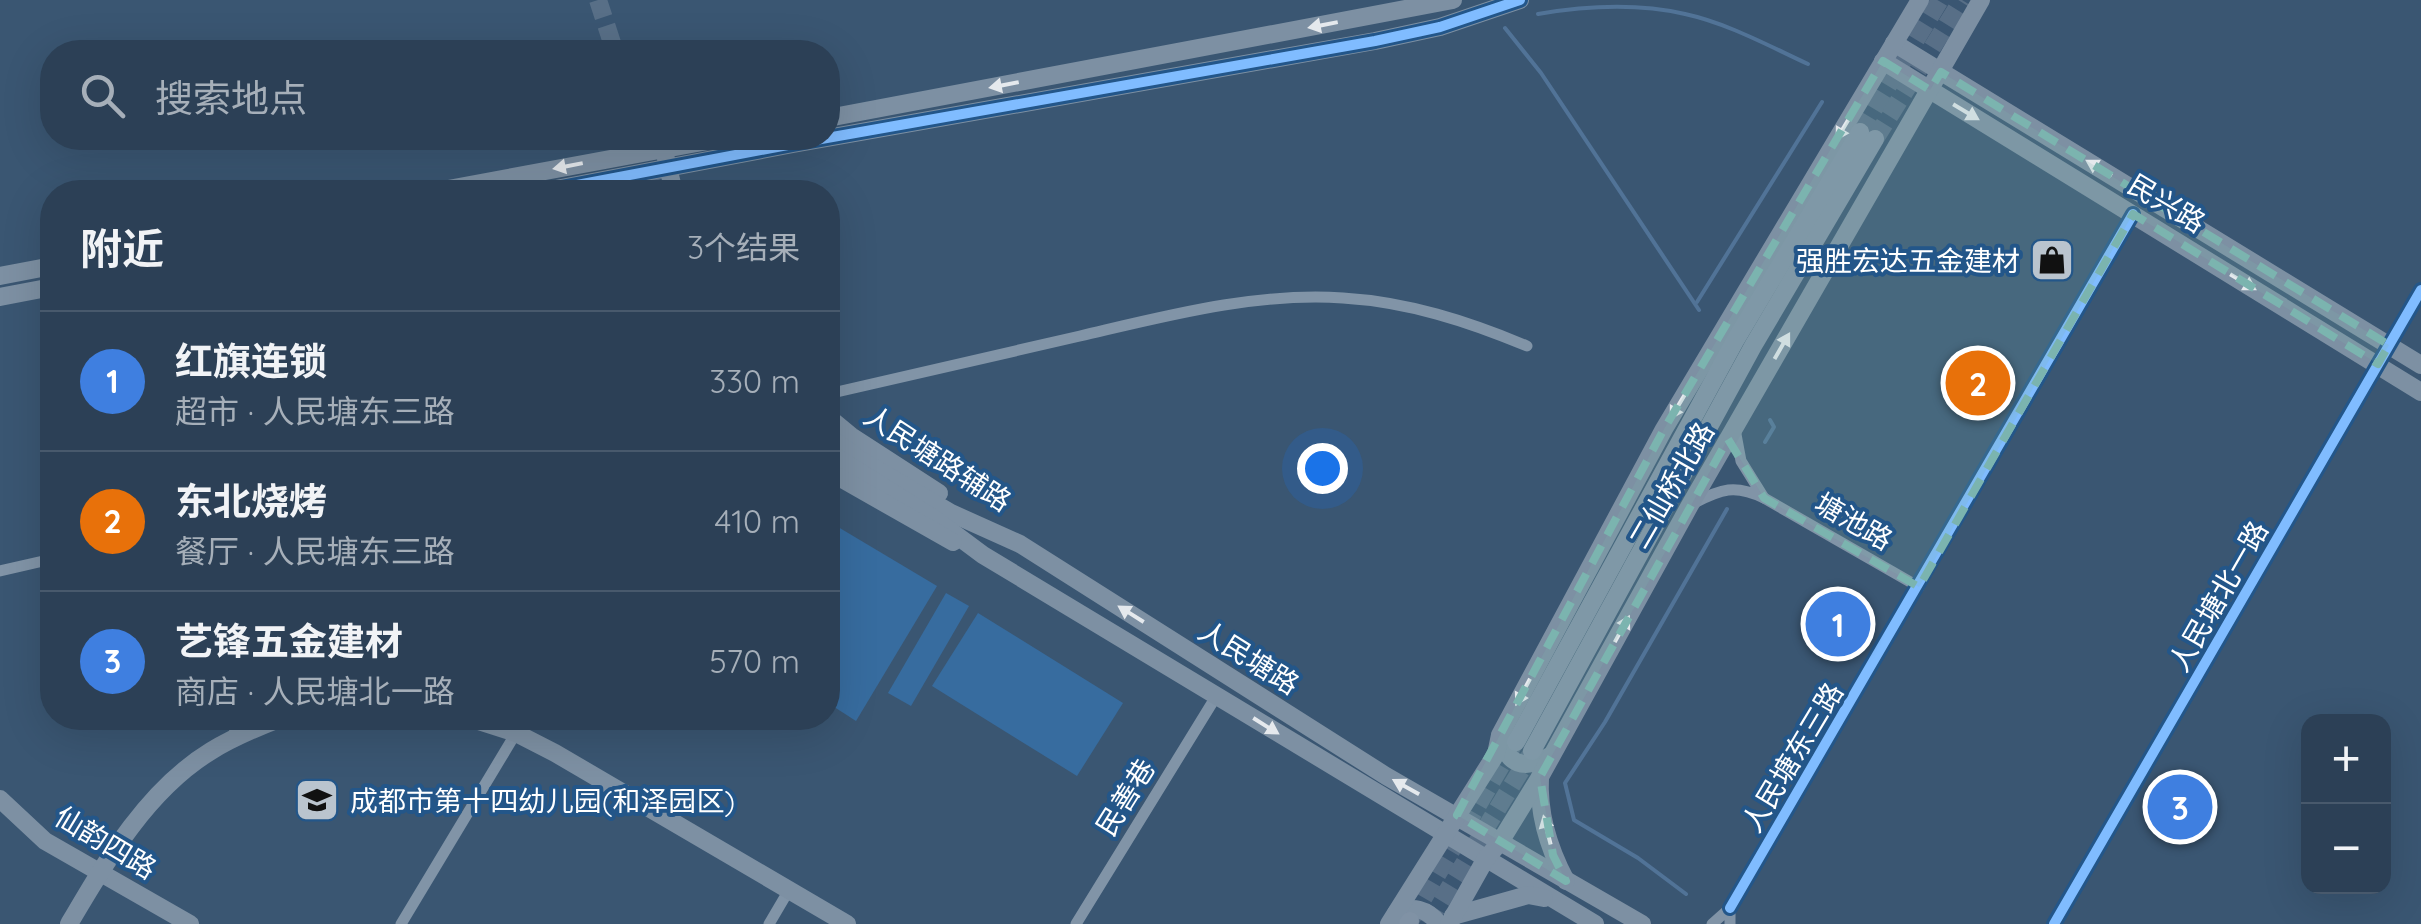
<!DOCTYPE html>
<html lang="zh">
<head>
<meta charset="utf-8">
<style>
  :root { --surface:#2c4056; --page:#384b60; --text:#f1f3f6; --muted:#a6afb9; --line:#48596c; --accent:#e69b98 }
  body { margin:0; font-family:Quicksand,"Noto Sans SC",sans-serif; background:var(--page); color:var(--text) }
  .controls { position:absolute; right:30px; bottom:30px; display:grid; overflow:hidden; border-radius:20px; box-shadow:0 10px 40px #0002 }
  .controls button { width:90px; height:90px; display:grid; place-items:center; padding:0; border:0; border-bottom:2px solid var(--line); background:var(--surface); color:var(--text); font:50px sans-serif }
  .you { position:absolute; left:1322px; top:468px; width:35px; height:35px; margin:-25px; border:8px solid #fff; border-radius:50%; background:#1a73e8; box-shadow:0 0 0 15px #1a73e833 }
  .badge { display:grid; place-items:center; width:65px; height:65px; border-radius:50%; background:var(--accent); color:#fff; font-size:32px; font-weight:700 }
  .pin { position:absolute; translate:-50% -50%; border:5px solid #fff; box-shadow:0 2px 10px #0006 }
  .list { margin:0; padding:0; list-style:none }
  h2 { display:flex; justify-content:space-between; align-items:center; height:130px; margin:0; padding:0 40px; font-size:42px }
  h2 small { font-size:32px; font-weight:400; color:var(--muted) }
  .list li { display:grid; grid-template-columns:65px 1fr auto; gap:30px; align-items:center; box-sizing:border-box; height:140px; padding:0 40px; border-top:2px solid var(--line) }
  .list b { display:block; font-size:38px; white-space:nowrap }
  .list p { margin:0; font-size:32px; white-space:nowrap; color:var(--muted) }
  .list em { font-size:32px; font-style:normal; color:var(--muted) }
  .icon { flex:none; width:55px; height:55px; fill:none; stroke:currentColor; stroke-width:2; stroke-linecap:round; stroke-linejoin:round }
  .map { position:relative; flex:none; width:2421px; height:924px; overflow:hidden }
  .search { position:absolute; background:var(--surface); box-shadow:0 10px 40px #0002; left:40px; top:40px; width:800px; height:110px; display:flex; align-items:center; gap:25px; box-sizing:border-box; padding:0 35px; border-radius:40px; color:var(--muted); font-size:38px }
  .panel { position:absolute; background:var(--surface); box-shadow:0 10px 40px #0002; left:40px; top:180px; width:800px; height:550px; border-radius:40px }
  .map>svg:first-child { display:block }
  .green { fill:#376c9f }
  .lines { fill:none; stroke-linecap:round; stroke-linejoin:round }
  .stream { stroke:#517397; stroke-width:4 }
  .secondary-tunnel { stroke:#586f87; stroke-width:18; stroke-dasharray:18 9; stroke-linecap:butt }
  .primary-tunnel { stroke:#586f87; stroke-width:18; stroke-dasharray:18 9; stroke-linecap:butt }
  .street { stroke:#8194a7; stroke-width:11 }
  .secondary { stroke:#7d90a3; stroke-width:18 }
  .primary { stroke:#8092a5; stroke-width:18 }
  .cycleway-casing { stroke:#235689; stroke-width:16 }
  .cycleway { stroke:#80bcff; stroke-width:10 }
  .oneway { fill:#e5e9ed }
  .marked { fill:#7bb4af; fill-opacity:0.2; stroke:#7bb4af; stroke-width:8; stroke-dasharray:20 12; stroke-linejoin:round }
  .labels { text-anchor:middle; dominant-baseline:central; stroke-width:8; stroke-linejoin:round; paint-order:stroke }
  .street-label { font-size:28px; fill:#fff; stroke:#235689 }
  .poi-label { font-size:28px; fill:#fff; stroke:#235689; text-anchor:end }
</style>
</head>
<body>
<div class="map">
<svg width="2421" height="924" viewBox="0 0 2421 924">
  <rect width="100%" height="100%" fill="#3a5672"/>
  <g class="green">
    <polygon points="828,521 937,586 856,721 828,703"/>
    <polygon points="946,593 969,606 911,706 888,693"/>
    <polygon points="978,613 1123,703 1077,776 932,686"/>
  </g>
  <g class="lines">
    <g class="stream">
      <path d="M 1538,14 C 1585,6 1637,3 1685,14 C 1727,23 1769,46 1808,64"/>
      <polyline points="1505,28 1541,73 1699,310"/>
      <polyline points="1697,302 1822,102"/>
      <polyline points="1765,442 1774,427 1770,420"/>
      <polyline points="1686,894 1638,858 1574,820 1565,783 1605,722 1727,509"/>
    </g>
    <g class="secondary-tunnel">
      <polyline points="598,0 615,52"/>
      <polyline points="642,138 660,192"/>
    </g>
    <g class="primary-tunnel">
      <polyline points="1860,132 1940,0"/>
      <polyline points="1875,139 1962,0"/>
      <polyline points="1410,921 1515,742"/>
      <polyline points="1427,924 1531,754"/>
    </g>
    <g class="street">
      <path d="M 828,394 C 912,374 996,355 1080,336 C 1166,316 1255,292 1343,298 C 1408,302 1467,321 1527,346"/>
      <polyline points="1764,498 1919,587"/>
      <path d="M 1694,503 C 1721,489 1735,484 1764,498 L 1741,461 L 1735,429"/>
      <polyline points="0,571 52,559"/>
      <polyline points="230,718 238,737"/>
      <polyline points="1730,908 2133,214"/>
      <polyline points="401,924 516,733"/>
      <polyline points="769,924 789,890"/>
      <polyline points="1076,924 1217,695"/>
      <polyline points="1712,924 1730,908 1730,924"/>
      <polyline points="2054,924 2421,290"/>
    </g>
    <g class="secondary">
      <polyline points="1894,43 2421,365"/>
      <polyline points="1883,61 2421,392"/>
      <polyline points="828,118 1453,0"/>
      <polyline points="666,159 674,192"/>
      <polyline points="432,192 724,138"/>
      <polyline points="540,192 793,144 1375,41 1440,27 1520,0"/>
      <polyline points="0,276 52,266"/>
      <polyline points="0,297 52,287"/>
      <polyline points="828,417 851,436 939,493"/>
      <polyline points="828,436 859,459 951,513 1020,544 1386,776 1642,924"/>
      <polyline points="828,452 936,520 983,555 1595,924"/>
      <polyline points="828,471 953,542"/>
      <polyline points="469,718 516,733 555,753 847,924"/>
      <path d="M 1500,736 C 1507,765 1524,771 1550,756"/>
      <path d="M 1540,777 C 1538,812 1549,849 1566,881"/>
      <polyline points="0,799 45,841 190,924"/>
      <path d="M 1396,913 C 1412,905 1428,909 1439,924"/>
      <polyline points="1453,916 1528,895 1544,898"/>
      <path d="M 69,924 C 106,861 147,790 211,751 C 233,737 258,727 281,718"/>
      <polyline points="1389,924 1496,754 1500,735 1664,429 1920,0"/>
      <polyline points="1449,924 1485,860 1500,842 1540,777 1690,505 1981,0"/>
    </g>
    <g class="primary">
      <polyline points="1516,742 1735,341 1860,132"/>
      <polyline points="1532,751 1753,346 1875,139"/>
      <polyline points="1408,924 1410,921"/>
    </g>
    <g class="cycleway-casing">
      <g id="cycleway">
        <polyline points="540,192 793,144 1375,41 1440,27 1520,0"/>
        <polyline points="1730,908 2133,214"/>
        <polyline points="2054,924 2421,290"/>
      </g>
    </g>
    <use href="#cycleway" class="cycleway"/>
  </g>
  <defs><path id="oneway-solid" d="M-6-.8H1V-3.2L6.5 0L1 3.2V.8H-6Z" transform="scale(2.5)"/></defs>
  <g class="oneway">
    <use href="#oneway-solid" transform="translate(1323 25) rotate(169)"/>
    <use href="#oneway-solid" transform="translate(1004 85) rotate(169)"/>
    <use href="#oneway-solid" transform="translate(1966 112) rotate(31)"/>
    <use href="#oneway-solid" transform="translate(1844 127) rotate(121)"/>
    <use href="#oneway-solid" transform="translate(568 166) rotate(169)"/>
    <use href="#oneway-solid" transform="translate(2099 168) rotate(-149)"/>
    <use href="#oneway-solid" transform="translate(2243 282) rotate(31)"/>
    <use href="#oneway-solid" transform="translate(1782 346) rotate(-60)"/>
    <use href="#oneway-solid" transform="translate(1678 406) rotate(121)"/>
    <use href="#oneway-solid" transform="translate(1131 614) rotate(-148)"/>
    <use href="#oneway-solid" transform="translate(1622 629) rotate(-61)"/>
    <use href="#oneway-solid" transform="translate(1523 692) rotate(118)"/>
    <use href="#oneway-solid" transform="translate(1266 726) rotate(32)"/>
    <use href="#oneway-solid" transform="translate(1406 787) rotate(-151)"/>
    <use href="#oneway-solid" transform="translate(1547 830) rotate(-104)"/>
  </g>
  <path class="marked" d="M 1883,61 L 1930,90 L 1941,72 L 2389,345 L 2378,364 L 2133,214 L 1919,587 L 1764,498 L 1728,439 L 1540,777 L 1553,855 L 1566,881 L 1457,815 L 1664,429 Z"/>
  <defs>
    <g id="shop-square" transform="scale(2.25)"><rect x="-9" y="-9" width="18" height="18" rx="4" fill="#bac4ce" stroke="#235689"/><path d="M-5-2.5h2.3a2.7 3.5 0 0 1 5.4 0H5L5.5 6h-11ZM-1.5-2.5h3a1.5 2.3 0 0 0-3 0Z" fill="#111"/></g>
    <g id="school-square" transform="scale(2.25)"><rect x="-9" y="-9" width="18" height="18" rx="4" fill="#bac4ce" stroke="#235689"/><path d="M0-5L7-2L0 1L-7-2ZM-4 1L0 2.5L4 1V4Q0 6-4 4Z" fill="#111"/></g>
  </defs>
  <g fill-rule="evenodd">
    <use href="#shop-square" x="2052" y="260"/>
    <use href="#school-square" x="317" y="800"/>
  </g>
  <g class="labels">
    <g class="street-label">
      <text transform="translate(2167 203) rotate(31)">民兴路</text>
      <text transform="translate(938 458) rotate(33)">人民塘路辅路</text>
      <text transform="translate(1671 485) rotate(-60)">二仙桥北路</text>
      <text transform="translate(1854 521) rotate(30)">塘池路</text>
      <text transform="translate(2218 596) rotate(-60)">人民塘北一路</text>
      <text transform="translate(1249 657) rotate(32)">人民塘路</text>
      <text transform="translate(1792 757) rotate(-59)">人民塘东三路</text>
      <text transform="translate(1125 797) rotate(-58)">民善巷</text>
      <text transform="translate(106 842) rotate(31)">仙韵四路</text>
    </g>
    <g class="poi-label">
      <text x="2020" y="260">强胜宏达五金建材</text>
      <text x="350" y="800" text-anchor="start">成都市第十四幼儿园(和泽园区)</text>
    </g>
  </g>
</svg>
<div class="controls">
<button>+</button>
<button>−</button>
</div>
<div class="you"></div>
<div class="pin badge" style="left:1838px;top:624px;background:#3f7fe0">1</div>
<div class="pin badge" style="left:1978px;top:383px;background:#e8710a">2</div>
<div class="pin badge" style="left:2180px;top:807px;background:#3f7fe0">3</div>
<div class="search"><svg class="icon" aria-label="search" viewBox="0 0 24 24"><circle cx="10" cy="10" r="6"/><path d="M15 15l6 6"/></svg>搜索地点</div>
<section class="panel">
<h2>附近<small>3个结果</small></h2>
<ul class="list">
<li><span class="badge" style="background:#3f7fe0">1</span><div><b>红旗连锁</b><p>超市 · 人民塘东三路</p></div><em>330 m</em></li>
<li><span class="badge" style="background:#e8710a">2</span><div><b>东北烧烤</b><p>餐厅 · 人民塘东三路</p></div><em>410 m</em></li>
<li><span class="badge" style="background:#3f7fe0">3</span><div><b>艺锋五金建材</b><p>商店 · 人民塘北一路</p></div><em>570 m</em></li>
</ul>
</section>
</div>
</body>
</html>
